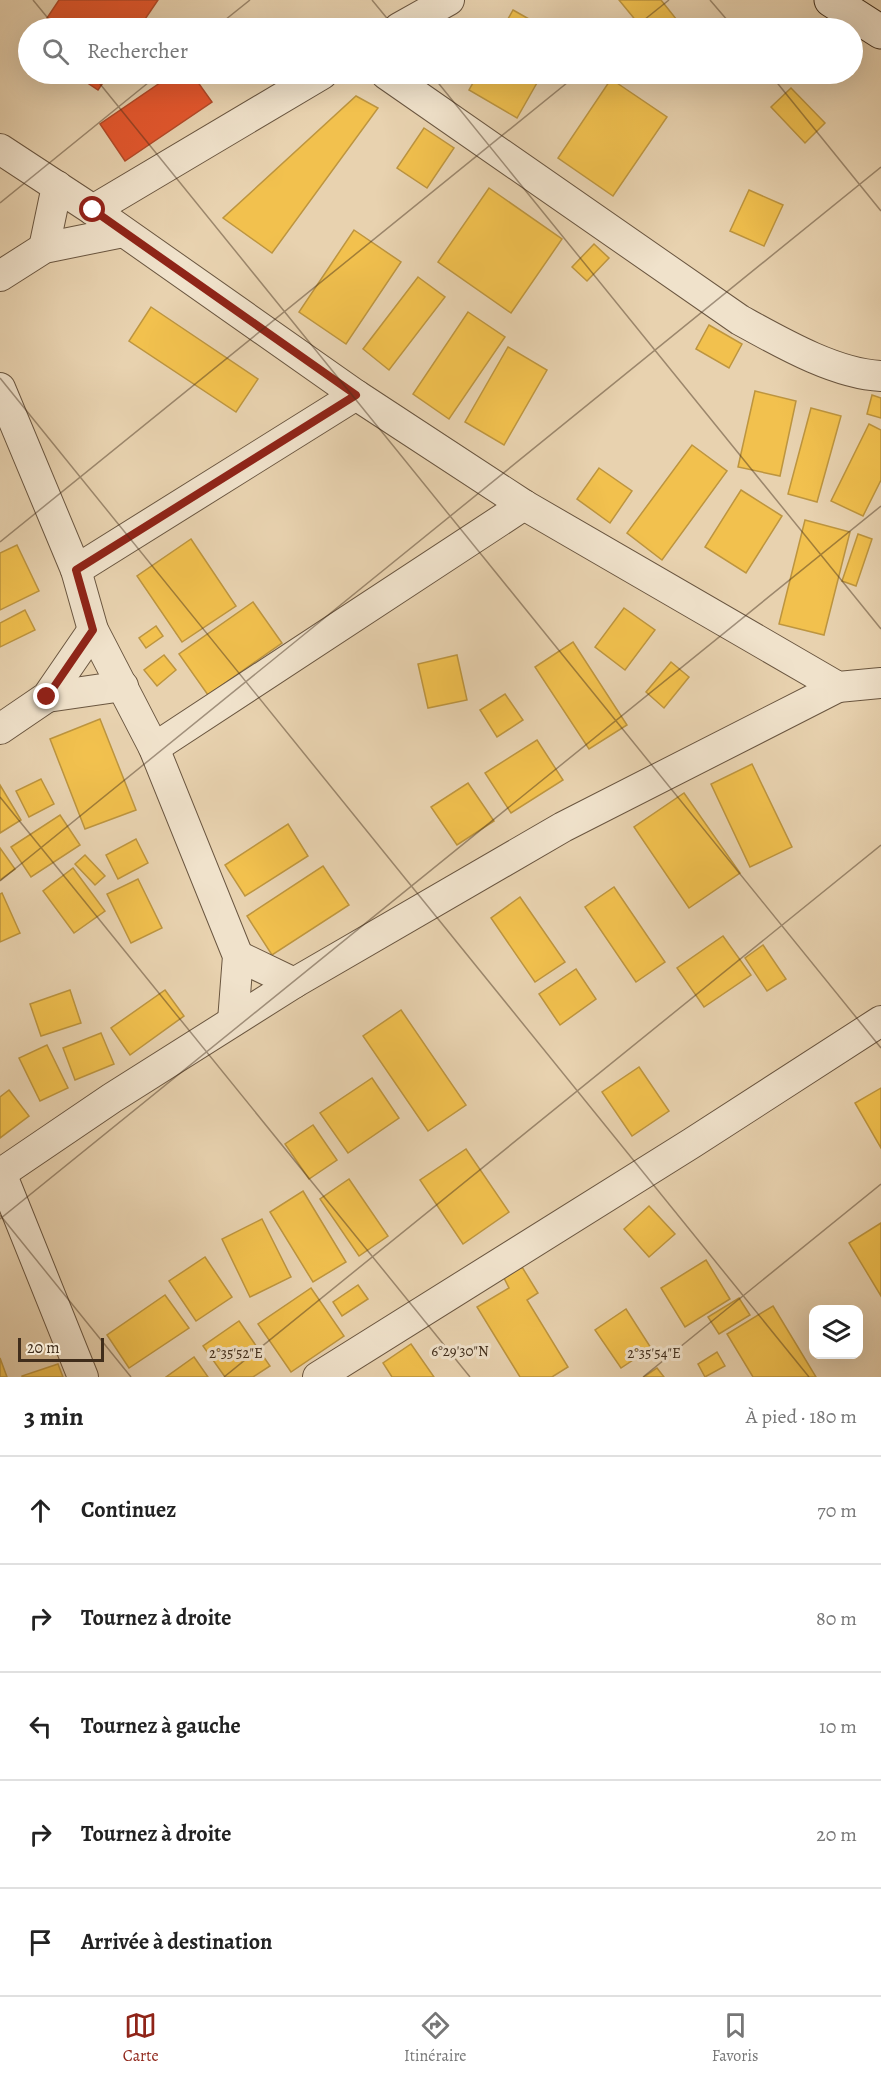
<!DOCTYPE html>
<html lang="fr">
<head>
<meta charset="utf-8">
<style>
  :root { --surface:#fff; --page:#f6f6f6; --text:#222; --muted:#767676; --line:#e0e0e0; --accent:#8f2418 }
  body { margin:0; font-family:Alegreya,serif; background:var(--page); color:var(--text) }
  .controls { position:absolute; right:18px; bottom:18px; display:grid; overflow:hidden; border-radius:12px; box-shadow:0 6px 24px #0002 }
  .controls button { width:54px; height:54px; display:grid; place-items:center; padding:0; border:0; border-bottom:2px solid var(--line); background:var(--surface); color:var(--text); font:30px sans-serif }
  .scale { position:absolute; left:18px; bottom:15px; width:86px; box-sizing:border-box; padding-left:6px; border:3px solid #402d1b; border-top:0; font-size:16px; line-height:21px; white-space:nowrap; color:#402d1b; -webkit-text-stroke:4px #f0e2cb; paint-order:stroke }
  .stop { position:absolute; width:18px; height:18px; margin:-14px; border:4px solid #8f2418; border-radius:50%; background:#fff }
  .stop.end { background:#8f2418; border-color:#fff; box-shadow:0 2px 6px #0008 }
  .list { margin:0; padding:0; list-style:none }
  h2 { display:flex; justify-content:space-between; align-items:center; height:78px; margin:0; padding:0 24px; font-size:26px }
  h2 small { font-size:20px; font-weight:400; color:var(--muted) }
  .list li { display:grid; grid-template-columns:39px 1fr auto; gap:18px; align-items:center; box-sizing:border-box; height:108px; padding:0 24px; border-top:2px solid var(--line) }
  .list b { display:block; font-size:22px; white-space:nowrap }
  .list em { font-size:20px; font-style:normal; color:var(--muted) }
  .icon { flex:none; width:33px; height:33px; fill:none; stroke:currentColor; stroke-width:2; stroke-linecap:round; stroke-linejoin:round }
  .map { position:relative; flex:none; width:881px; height:1377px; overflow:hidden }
  .search { position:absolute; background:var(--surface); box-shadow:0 6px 24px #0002; left:18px; right:18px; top:18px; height:66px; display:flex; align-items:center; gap:15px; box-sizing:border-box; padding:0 21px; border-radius:33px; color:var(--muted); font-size:22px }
  .sheet { height:618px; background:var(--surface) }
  nav { display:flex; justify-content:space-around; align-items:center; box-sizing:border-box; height:84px; border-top:2px solid var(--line); background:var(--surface); font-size:16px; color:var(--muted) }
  nav a { display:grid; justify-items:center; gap:3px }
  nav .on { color:var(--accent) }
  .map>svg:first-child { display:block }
  .homes { fill:#f2c14e; stroke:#bd953f; stroke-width:1.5 }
  .shops { fill:#e4572e; stroke:#b34a28; stroke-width:1.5 }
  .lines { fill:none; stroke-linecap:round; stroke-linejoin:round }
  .street-casing { stroke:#6a5640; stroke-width:32 }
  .secondary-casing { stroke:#402d1b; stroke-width:35 }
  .street { stroke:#f0e2cb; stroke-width:30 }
  .secondary { stroke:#f0e2cb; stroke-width:33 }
  .route { stroke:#8f2418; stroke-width:8 }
  .ticks { fill:none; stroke:#402d1b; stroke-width:1.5; stroke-opacity:0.45 }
  .ticks-label { font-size:15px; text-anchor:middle; fill:#402d1b; stroke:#f0e2cb; stroke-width:6; stroke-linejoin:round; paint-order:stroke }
</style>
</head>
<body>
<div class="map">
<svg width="881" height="1377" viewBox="0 0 881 1377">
  <rect width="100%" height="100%" fill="#e8d2af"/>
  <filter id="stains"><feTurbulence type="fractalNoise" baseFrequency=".00333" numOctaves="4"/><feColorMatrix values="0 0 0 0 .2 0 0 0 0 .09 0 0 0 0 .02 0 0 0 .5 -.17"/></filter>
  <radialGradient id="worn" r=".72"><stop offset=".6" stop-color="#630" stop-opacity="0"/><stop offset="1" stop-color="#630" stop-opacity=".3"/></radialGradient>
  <g class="homes">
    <polygon points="619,0 661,0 681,25 677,28 642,28"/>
    <polygon points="513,10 545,28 503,28"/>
    <polygon points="478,74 542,74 517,118 469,90"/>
    <polygon points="611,79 667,117 613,196 558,158"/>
    <polygon points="791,88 825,123 805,143 771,107"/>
    <polygon points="356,96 378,108 272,253 223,218"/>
    <polygon points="424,128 454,148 427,188 397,168"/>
    <polygon points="489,188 562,239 511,313 438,262"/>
    <polygon points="749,190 783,205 764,246 730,231"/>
    <polygon points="354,230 401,262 346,344 299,312"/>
    <polygon points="594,244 609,258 587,281 572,267"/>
    <polygon points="418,277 445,297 389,370 363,349"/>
    <polygon points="151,307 258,379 236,412 129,341"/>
    <polygon points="468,312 505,337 449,419 413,394"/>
    <polygon points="709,325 742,344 729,368 696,349"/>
    <polygon points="508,347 547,370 504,445 465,422"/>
    <polygon points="755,391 796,401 780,476 738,467"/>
    <polygon points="872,395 881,398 881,418 867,414"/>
    <polygon points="811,408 841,416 817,502 788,494"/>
    <polygon points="869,424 881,430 881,480 863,516 831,501"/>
    <polygon points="692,445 727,471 662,560 627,533"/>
    <polygon points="599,468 632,491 610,523 577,499"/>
    <polygon points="741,490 782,516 746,573 705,547"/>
    <polygon points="805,520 850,532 824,635 779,624"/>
    <polygon points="858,534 872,539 856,586 842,581"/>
    <polygon points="191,539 236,606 182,642 137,576"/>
    <polygon points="17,545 39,591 0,610 0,553"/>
    <polygon points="253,602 282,643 208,695 179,654"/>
    <polygon points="624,608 655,630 625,670 595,647"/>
    <polygon points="25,610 35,630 0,647 0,623"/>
    <polygon points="156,626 163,636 146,648 139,638"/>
    <polygon points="573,642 627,725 589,749 535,667"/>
    <polygon points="164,655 176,670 157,686 144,670"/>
    <polygon points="457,655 467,700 428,708 418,664"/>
    <polygon points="671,662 689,677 664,708 646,692"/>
    <polygon points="505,694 523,720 497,737 480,710"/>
    <polygon points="100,719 136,810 85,829 50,739"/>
    <polygon points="537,740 563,780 511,813 485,773"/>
    <polygon points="752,764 792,847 750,867 711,784"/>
    <polygon points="41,779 54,804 29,817 16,791"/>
    <polygon points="468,783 494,821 457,845 431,807"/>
    <polygon points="0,785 21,820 0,833"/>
    <polygon points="684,793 740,873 689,908 634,827"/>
    <polygon points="60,815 80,845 31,877 11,847"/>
    <polygon points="288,824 308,856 245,896 225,865"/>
    <polygon points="136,839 148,863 118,879 106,855"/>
    <polygon points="0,848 15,869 0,880"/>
    <polygon points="85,855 105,876 95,885 75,864"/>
    <polygon points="323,866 349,905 272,955 247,916"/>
    <polygon points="73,868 105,911 74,933 43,891"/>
    <polygon points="138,879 162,928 131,943 107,894"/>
    <polygon points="614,887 665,962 636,982 585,907"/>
    <polygon points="2,893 20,933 0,942 0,894"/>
    <polygon points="520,897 565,962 535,982 491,918"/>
    <polygon points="723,936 751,975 704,1007 677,968"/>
    <polygon points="763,945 786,979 767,991 745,958"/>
    <polygon points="576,969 596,999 560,1025 539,994"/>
    <polygon points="70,990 81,1023 41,1036 30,1004"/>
    <polygon points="165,990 184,1016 130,1055 111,1028"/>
    <polygon points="401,1010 466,1105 428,1131 363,1036"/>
    <polygon points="101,1033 114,1064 75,1080 63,1048"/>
    <polygon points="47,1045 68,1088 40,1101 19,1058"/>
    <polygon points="639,1067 669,1111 632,1136 602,1092"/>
    <polygon points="372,1078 399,1118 348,1153 320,1113"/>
    <polygon points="881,1088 881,1148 855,1103"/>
    <polygon points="9,1090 29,1116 0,1138 0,1097"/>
    <polygon points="313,1125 337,1160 309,1179 285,1144"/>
    <polygon points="466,1149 509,1212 463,1244 420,1180"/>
    <polygon points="349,1179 388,1236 359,1256 320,1199"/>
    <polygon points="303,1191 346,1262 313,1282 270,1212"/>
    <polygon points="649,1206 675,1234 649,1257 624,1229"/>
    <polygon points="262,1219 291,1277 250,1297 222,1239"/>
    <polygon points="881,1223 881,1296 849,1243"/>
    <polygon points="205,1257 232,1297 196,1321 169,1281"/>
    <polygon points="706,1260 730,1299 685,1327 661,1288"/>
    <polygon points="522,1267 538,1293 527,1300 568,1367 552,1377 520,1377 477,1307 509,1288 504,1278"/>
    <polygon points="358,1285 368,1299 342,1316 333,1302"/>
    <polygon points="311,1288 344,1336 291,1372 258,1324"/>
    <polygon points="165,1295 189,1328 129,1368 107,1335"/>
    <polygon points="739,1298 750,1315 719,1334 708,1317"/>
    <polygon points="773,1306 816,1377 753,1377 727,1334"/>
    <polygon points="626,1309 651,1348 621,1368 595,1330"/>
    <polygon points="239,1321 270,1366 253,1377 225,1377 203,1346"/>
    <polygon points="411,1344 434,1377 392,1377 383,1363"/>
    <polygon points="717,1352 725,1366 705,1377 698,1364"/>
    <polygon points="194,1357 208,1377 166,1377"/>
    <polygon points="0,1358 7,1377 0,1377"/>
    <polygon points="58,1364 63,1377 22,1377 22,1376"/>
    <polygon points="657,1368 664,1377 644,1377"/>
  </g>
  <g class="shops">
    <polygon points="59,0 158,0 139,28 63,28 47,18"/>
    <polygon points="74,74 109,74 98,90"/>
    <polygon points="173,74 192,74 212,102 125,161 100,124"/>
    <polygon points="243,74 260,74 249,82"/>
  </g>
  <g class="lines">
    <g class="street-casing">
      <g id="street">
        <polyline points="399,28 449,0"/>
        <path d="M 386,74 L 740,320 C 780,342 835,374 881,376"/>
        <polyline points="0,149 93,210 356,395 524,505 838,687 881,683"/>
        <polyline points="93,210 322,74"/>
        <polyline points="44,248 57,186"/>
        <polyline points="0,276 44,248 123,232"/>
        <polyline points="0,388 76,570 93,630 154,748 238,956 233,1021"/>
        <polyline points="76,570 356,395"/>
        <polyline points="47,697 123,686"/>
        <polyline points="0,729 47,697 93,630"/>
        <polyline points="154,748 524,505"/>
        <polyline points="238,956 294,983"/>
        <polyline points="1,1173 83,1377"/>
        <polyline points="0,1174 112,1098 294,983 563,827 838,687"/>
        <polyline points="318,1377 692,1143 881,1021"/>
      </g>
    </g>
    <g class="secondary-casing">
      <polyline id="secondary" points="831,0 881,32"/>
    </g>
    <use href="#street" class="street"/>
    <use href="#secondary" class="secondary"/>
  </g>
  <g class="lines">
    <polyline class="route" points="47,697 93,630 76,570 356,395 93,210"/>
  </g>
  <path class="ticks" d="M 33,0 L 56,28M 372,0 L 395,28M 710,0 L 734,28M 215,28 L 250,0M 634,28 L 669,0M 92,74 L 881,1048M 431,74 L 881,629M 770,74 L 881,211M 0,203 L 159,74M 0,378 L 809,1377M 0,542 L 578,74M 0,797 L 470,1377M 0,881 L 881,167M 0,1215 L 131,1377M 0,1219 L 881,506M 224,1377 L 881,845M 643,1377 L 881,1184"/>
  <g class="ticks-label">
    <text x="460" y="1356">6°29'30"N</text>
    <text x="236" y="1358">2°35'52"E</text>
    <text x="654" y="1358">2°35'54"E</text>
  </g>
  <rect width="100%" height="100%" filter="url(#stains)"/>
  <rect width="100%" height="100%" fill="url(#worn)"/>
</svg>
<div class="controls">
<button><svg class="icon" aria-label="layers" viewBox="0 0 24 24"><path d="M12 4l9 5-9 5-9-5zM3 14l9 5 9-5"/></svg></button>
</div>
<div class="scale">20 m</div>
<div class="stop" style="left:93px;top:210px"></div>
<div class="stop end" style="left:47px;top:697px"></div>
<div class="search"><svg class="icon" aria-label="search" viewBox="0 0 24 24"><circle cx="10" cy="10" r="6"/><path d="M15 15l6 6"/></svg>Rechercher</div>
</div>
<section class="sheet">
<h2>3 min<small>À pied · 180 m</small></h2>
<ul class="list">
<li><svg class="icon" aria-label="ahead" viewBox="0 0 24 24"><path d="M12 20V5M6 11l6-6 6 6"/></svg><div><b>Continuez</b></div><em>70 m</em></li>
<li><svg class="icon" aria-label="right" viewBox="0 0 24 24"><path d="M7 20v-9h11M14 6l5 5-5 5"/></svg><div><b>Tournez à droite</b></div><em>80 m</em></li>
<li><svg class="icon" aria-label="left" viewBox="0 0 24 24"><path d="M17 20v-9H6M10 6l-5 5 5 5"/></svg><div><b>Tournez à gauche</b></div><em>10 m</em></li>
<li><svg class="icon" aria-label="right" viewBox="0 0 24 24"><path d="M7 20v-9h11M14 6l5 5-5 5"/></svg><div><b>Tournez à droite</b></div><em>20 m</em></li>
<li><svg class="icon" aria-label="arrive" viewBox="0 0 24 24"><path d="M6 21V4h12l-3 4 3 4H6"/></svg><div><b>Arrivée à destination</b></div></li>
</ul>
</section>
<nav>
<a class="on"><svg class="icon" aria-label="map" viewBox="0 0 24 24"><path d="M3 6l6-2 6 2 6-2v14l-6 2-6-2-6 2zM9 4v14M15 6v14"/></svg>Carte</a>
<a><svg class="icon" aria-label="directions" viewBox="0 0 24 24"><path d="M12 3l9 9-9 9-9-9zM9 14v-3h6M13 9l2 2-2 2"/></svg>Itinéraire</a>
<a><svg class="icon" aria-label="saved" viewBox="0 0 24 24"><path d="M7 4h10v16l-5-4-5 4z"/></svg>Favoris</a>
</nav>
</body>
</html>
